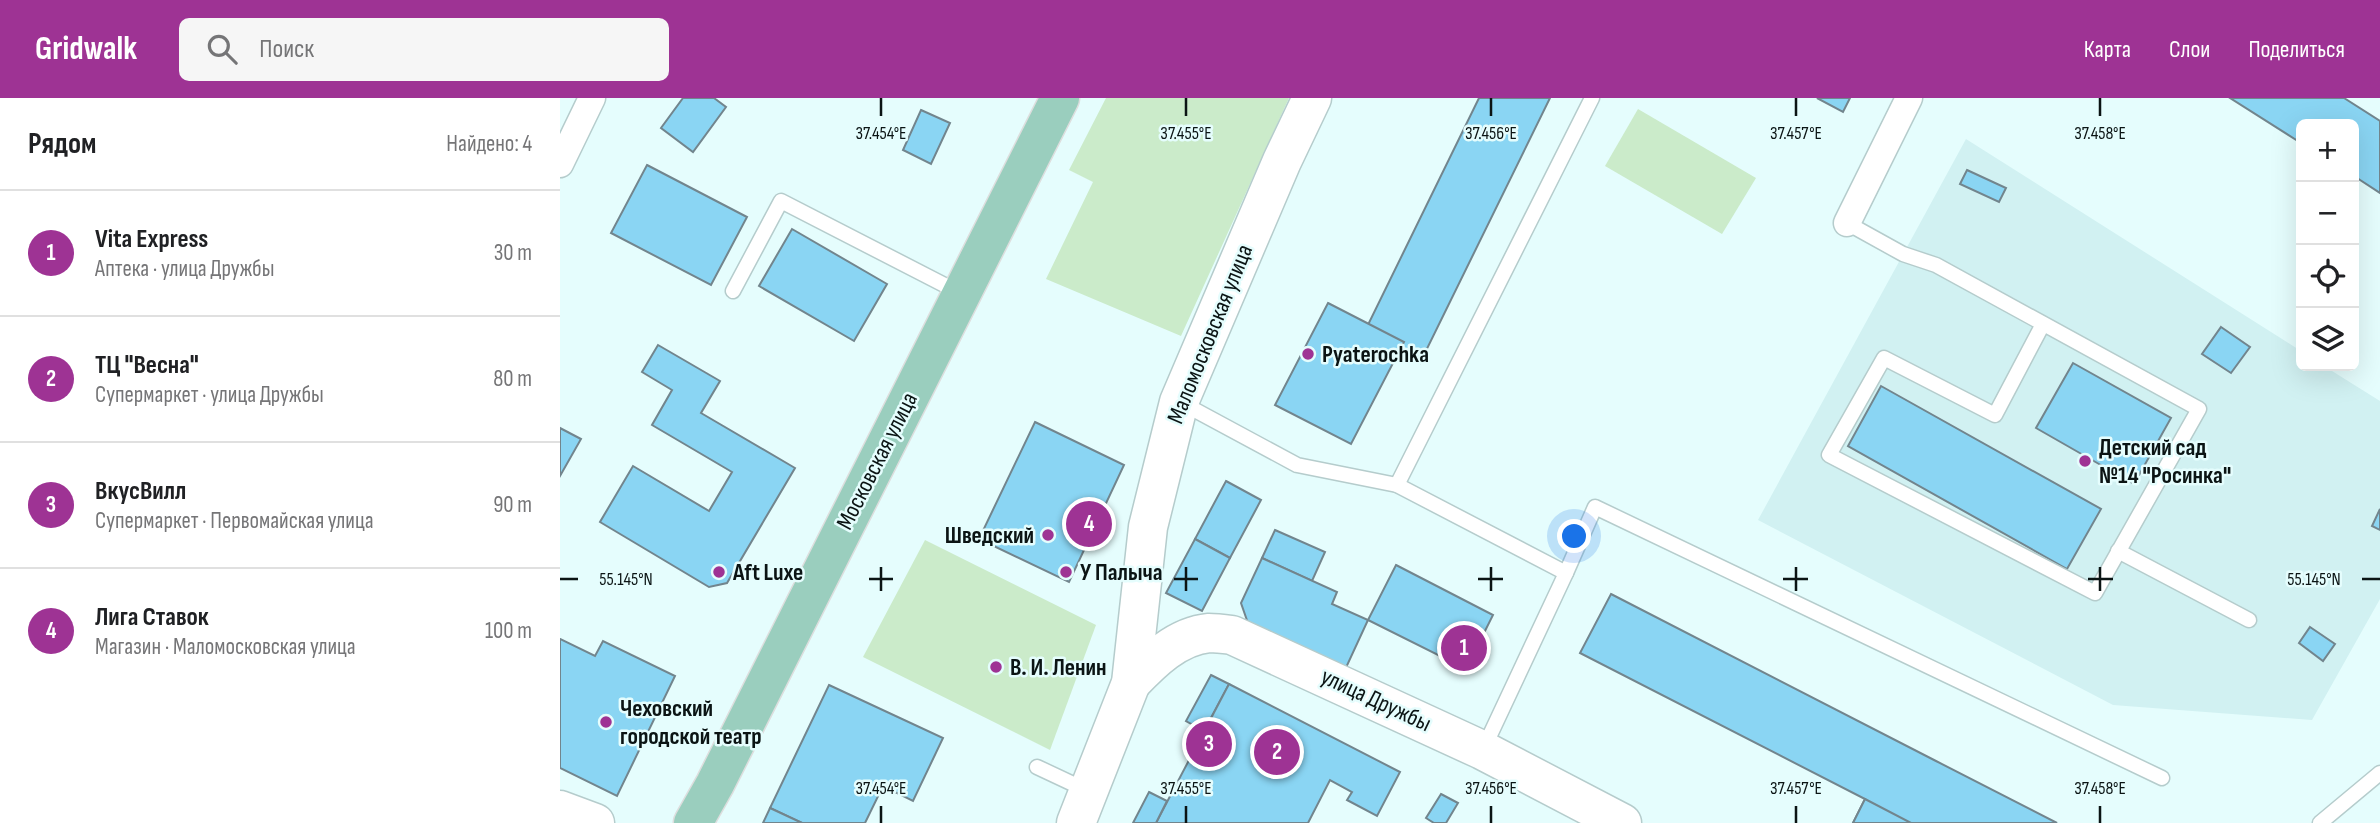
<!DOCTYPE html>
<html lang="ru">
<head>
<meta charset="utf-8">
<style>
  :root { --surface:#fff; --page:#f6f6f6; --text:#202124; --muted:#757577; --line:#e0e0e0; --accent:#9e3394 }
  body { margin:0; font-family:"Sofia Sans Condensed",sans-serif; background:var(--page); color:var(--text) }
  .controls { position:absolute; right:21px; top:21px; display:grid; overflow:hidden; border-radius:10px; box-shadow:0 7px 28px #0002 }
  .controls button { width:63px; height:63px; display:grid; place-items:center; padding:0; border:0; border-bottom:2px solid var(--line); background:var(--surface); color:var(--text); font:35px sans-serif }
  .you { position:absolute; left:1015px; top:439px; width:24px; height:24px; margin:-18px; border:5px solid #fff; border-radius:50%; background:#1a73e8; box-shadow:0 0 0 10px #1a73e833 }
  .badge { display:grid; place-items:center; width:46px; height:46px; border-radius:50%; background:var(--accent); color:#fff; font-size:23px; font-weight:700 }
  .pin { position:absolute; translate:-50% -50%; border:4px solid #fff; box-shadow:0 2px 7px #0006 }
  .list { margin:0; padding:0; list-style:none }
  h2 { display:flex; justify-content:space-between; align-items:center; height:91px; margin:0; padding:0 28px; font-size:30px }
  h2 small { font-size:23px; font-weight:400; color:var(--muted) }
  .list li { display:grid; grid-template-columns:46px 1fr auto; gap:21px; align-items:center; box-sizing:border-box; height:126px; padding:0 28px; border-top:2px solid var(--line) }
  .list b { display:block; font-size:26px; white-space:nowrap }
  .list p { margin:0; font-size:23px; white-space:nowrap; color:var(--muted) }
  .list em { font-size:23px; font-style:normal; color:var(--muted) }
  .icon { flex:none; width:38px; height:38px; fill:none; stroke:currentColor; stroke-width:2; stroke-linecap:round; stroke-linejoin:round }
  .map { position:relative; flex:none; width:1820px; height:725px; overflow:hidden }
  header { display:flex; align-items:center; gap:42px; box-sizing:border-box; height:98px; padding:0 35px; background:var(--accent); color:#fff }
  header strong { font-size:33px }
  nav { display:flex; gap:38px; margin-inline-start:auto; font-size:24px }
  .search { width:490px; height:63px; background:var(--page); display:flex; align-items:center; gap:18px; box-sizing:border-box; padding:0 24px; border-radius:10px; color:var(--muted); font-size:26px }
  main { display:flex }
  aside { flex:1; background:var(--surface) }
  .map>svg:first-child { display:block }
  .built { fill:#d1f1f2 }
  .green { fill:#cbebca }
  .building { fill:#8ad5f3; stroke:#72858d; stroke-width:2 }
  .lines { fill:none; stroke-linecap:round; stroke-linejoin:round }
  .lane-casing { stroke:#b5cccc; stroke-width:17 }
  .street-casing { stroke:#b5cccc; stroke-width:29 }
  .secondary-casing { stroke:#b5cccc; stroke-width:41 }
  .primary-casing { stroke:#dddede; stroke-width:41 }
  .lane { stroke:#fff; stroke-width:14 }
  .street { stroke:#fff; stroke-width:26 }
  .secondary { stroke:#fff; stroke-width:38 }
  .primary { stroke:#9acebe; stroke-width:38 }
  .ticks { fill:none; stroke:#0b1414; stroke-width:2.5 }
  .poi-dot { fill:#9e3394; stroke:#e5fdfd; stroke-width:2.5 }
  .labels { text-anchor:middle; dominant-baseline:central; stroke-width:5; stroke-linejoin:round; paint-order:stroke }
  .street-label { font-size:24px; fill:#0b1414; stroke:#e5fdfd }
  .poi-label { font-size:24px; font-weight:bold; fill:#0b1414; stroke:#e5fdfd; text-anchor:start }
  .ticks-label { font-size:18px; text-anchor:middle; fill:#0b1414; stroke:#e5fdfd; stroke-width:5; stroke-linejoin:round; paint-order:stroke }
</style>
</head>
<body>
<header>
<strong>Gridwalk</strong>
<div class="search"><svg class="icon" aria-label="search" viewBox="0 0 24 24"><circle cx="10" cy="10" r="6"/><path d="M15 15l6 6"/></svg>Поиск</div>
<nav><a>Карта</a><a>Слои</a><a>Поделиться</a></nav>
</header>
<main>
<aside>
<h2>Рядом<small>Найдено: 4</small></h2>
<ul class="list">
<li><span class="badge">1</span><div><b>Vita Express</b><p>Аптека · улица Дружбы</p></div><em>30 m</em></li>
<li><span class="badge">2</span><div><b>ТЦ &quot;Весна&quot;</b><p>Супермаркет · улица Дружбы</p></div><em>80 m</em></li>
<li><span class="badge">3</span><div><b>ВкусВилл</b><p>Супермаркет · Первомайская улица</p></div><em>90 m</em></li>
<li><span class="badge">4</span><div><b>Лига Ставок</b><p>Магазин · Маломосковская улица</p></div><em>100 m</em></li>
</ul>
</aside>
<div class="map">
<svg width="1820" height="725" viewBox="0 0 1820 725">
  <rect width="100%" height="100%" fill="#e5fdfd"/>
  <polygon class="built" points="1406,41 1741,253 1741,268 1764,268 1820,303 1820,501 1752,622 1553,607 1198,422"/>
  <g class="green">
    <polygon points="546,0 729,0 621,238 486,181 533,84 509,72"/>
    <polygon points="1078,11 1196,80 1162,136 1045,68"/>
    <polygon points="365,442 536,527 490,652 303,559"/>
  </g>
  <g class="building">
    <polygon points="123,0 154,0 166,9 133,54 101,30"/>
    <polygon points="919,0 990,0 860,265 803,237"/>
    <polygon points="1257,0 1290,0 1283,14"/>
    <polygon points="1670,0 1784,0 1820,23 1820,95 1794,78 1794,26 1741,26 1741,45"/>
    <polygon points="361,12 390,25 371,66 343,52"/>
    <polygon points="87,67 187,119 151,187 51,135"/>
    <polygon points="1407,72 1446,90 1439,104 1400,86"/>
    <polygon points="232,131 327,186 294,243 199,188"/>
    <polygon points="768,205 844,244 791,346 715,307"/>
    <polygon points="1661,229 1690,249 1671,275 1642,256"/>
    <polygon points="98,247 160,283 141,315 235,370 167,485 149,489 40,424 73,368 149,413 172,374 92,327 112,292 82,274"/>
    <polygon points="1513,265 1611,320 1574,386 1476,330"/>
    <polygon points="1321,288 1541,411 1507,471 1288,348"/>
    <polygon points="475,324 564,367 509,484 419,441"/>
    <polygon points="0,330 21,341 0,378"/>
    <polygon points="666,383 701,402 670,460 635,441"/>
    <polygon points="1820,411 1820,432 1812,428"/>
    <polygon points="715,432 765,454 752,483 702,460"/>
    <polygon points="635,441 670,460 642,513 606,495"/>
    <polygon points="702,460 777,494 772,506 808,522 784,574 690,531 681,505"/>
    <polygon points="836,467 933,517 906,571 808,522"/>
    <polygon points="1051,496 1376,663 1497,725 1293,725 1305,701 1020,555"/>
    <polygon points="1750,529 1775,546 1763,563 1739,545"/>
    <polygon points="0,541 35,558 43,543 115,578 57,698 0,670"/>
    <polygon points="651,577 669,586 644,633 626,623"/>
    <polygon points="669,586 840,674 817,718 787,702 792,694 770,682 748,725 596,725"/>
    <polygon points="269,587 383,640 353,703 323,688 305,725 242,725 210,710"/>
    <polygon points="589,694 607,703 596,725 573,725"/>
    <polygon points="881,696 898,705 886,725 874,725 866,720"/>
    <polygon points="1305,701 1351,725 1293,725"/>
    <polygon points="210,710 242,725 203,725"/>
  </g>
  <g class="lines">
    <g class="lane-casing">
      <g id="lane">
        <polyline points="1287,125 1343,156 1376,167 1639,311 1535,495 1269,357 1324,260 1435,317 1483,226"/>
        <polyline points="173,193 221,103 400,195"/>
        <polyline points="620,304 737,367 837,387 1006,475 923,652"/>
        <polyline points="837,387 1032,0"/>
        <polyline points="1558,453 1689,522"/>
        <polyline points="1006,475 1035,409 1602,680"/>
        <polyline points="477,669 526,692"/>
        <polyline points="1760,725 1820,675"/>
      </g>
    </g>
    <g class="street-casing">
      <g id="street">
        <polyline points="0,66 32,0"/>
        <polyline points="1287,125 1349,0"/>
      </g>
    </g>
    <g class="secondary-casing">
      <g id="secondary">
        <path d="M 571,585 C 592,563 617,538 649,535 C 656,535 664,536 672,537 L 922,652 L 1062,725"/>
        <polyline points="0,712 35,725"/>
        <polyline points="516,725 571,585 588,429 619,304 722,63 752,0"/>
      </g>
    </g>
    <g class="primary-casing">
      <polyline id="primary" points="133,725 155,686 500,0"/>
    </g>
    <use href="#lane" class="lane"/>
    <use href="#street" class="street"/>
    <use href="#secondary" class="secondary"/>
    <use href="#primary" class="primary"/>
  </g>
  <path class="ticks" d="M 321,0 L 321,18M 626,0 L 626,18M 931,0 L 931,18M 1236,0 L 1236,18M 1540,0 L 1540,18M 321,469 L 321,493M 626,469 L 626,493M 931,469 L 931,493M 1236,469 L 1236,493M 1540,469 L 1540,493M 0,481 L 18,481M 309,481 L 333,481M 614,481 L 638,481M 918,481 L 943,481M 1223,481 L 1248,481M 1528,481 L 1553,481M 1802,481 L 1820,481M 321,708 L 321,725M 626,708 L 626,725M 931,708 L 931,725M 1236,708 L 1236,725M 1540,708 L 1540,725"/>
  <g class="poi-dot">
    <circle cx="748" cy="256" r="7"/>
    <circle cx="1525" cy="363" r="7"/>
    <circle cx="488" cy="437" r="7"/>
    <circle cx="159" cy="474" r="7"/>
    <circle cx="506" cy="474" r="7"/>
    <circle cx="436" cy="569" r="7"/>
    <circle cx="46" cy="624" r="7"/>
  </g>
  <g class="labels">
    <g class="street-label">
      <text transform="translate(650 236) rotate(-68)">Маломосковская улица</text>
      <text transform="translate(317 363) rotate(-63)">Московская улица</text>
      <text transform="translate(816 602) rotate(25)">улица Дружбы</text>
    </g>
    <g class="poi-label">
      <text x="762" y="256">Pyaterochka</text>
      <text x="1539" y="349">Детский сад<tspan x="1539" dy="28">№14 "Росинка"</tspan></text>
      <text x="474" y="437" text-anchor="end">Шведский</text>
      <text x="173" y="474">Aft Luxe</text>
      <text x="520" y="474">У Палыча</text>
      <text x="450" y="569">В. И. Ленин</text>
      <text x="60" y="610">Чеховский<tspan x="60" dy="28">городской театр</tspan></text>
    </g>
  </g>
  <g class="ticks-label">
    <text x="321" y="41">37.454°E</text>
    <text x="626" y="41">37.455°E</text>
    <text x="931" y="41">37.456°E</text>
    <text x="1236" y="41">37.457°E</text>
    <text x="1540" y="41">37.458°E</text>
    <text x="66" y="487">55.145°N</text>
    <text x="1754" y="487">55.145°N</text>
    <text x="321" y="696">37.454°E</text>
    <text x="626" y="696">37.455°E</text>
    <text x="931" y="696">37.456°E</text>
    <text x="1236" y="696">37.457°E</text>
    <text x="1540" y="696">37.458°E</text>
  </g>
</svg>
<div class="controls">
<button>+</button>
<button>−</button>
<button><svg class="icon" aria-label="locate" viewBox="0 0 24 24"><circle cx="12" cy="12" r="6"/><path d="M12 2v4M12 18v4M2 12h4M18 12h4"/></svg></button>
<button><svg class="icon" aria-label="layers" viewBox="0 0 24 24"><path d="M12 4l9 5-9 5-9-5zM3 14l9 5 9-5"/></svg></button>
</div>
<div class="you"></div>
<div class="pin badge" style="left:904px;top:550px">1</div>
<div class="pin badge" style="left:717px;top:654px">2</div>
<div class="pin badge" style="left:649px;top:646px">3</div>
<div class="pin badge" style="left:529px;top:426px">4</div>
</div>
</main>
</body>
</html>
